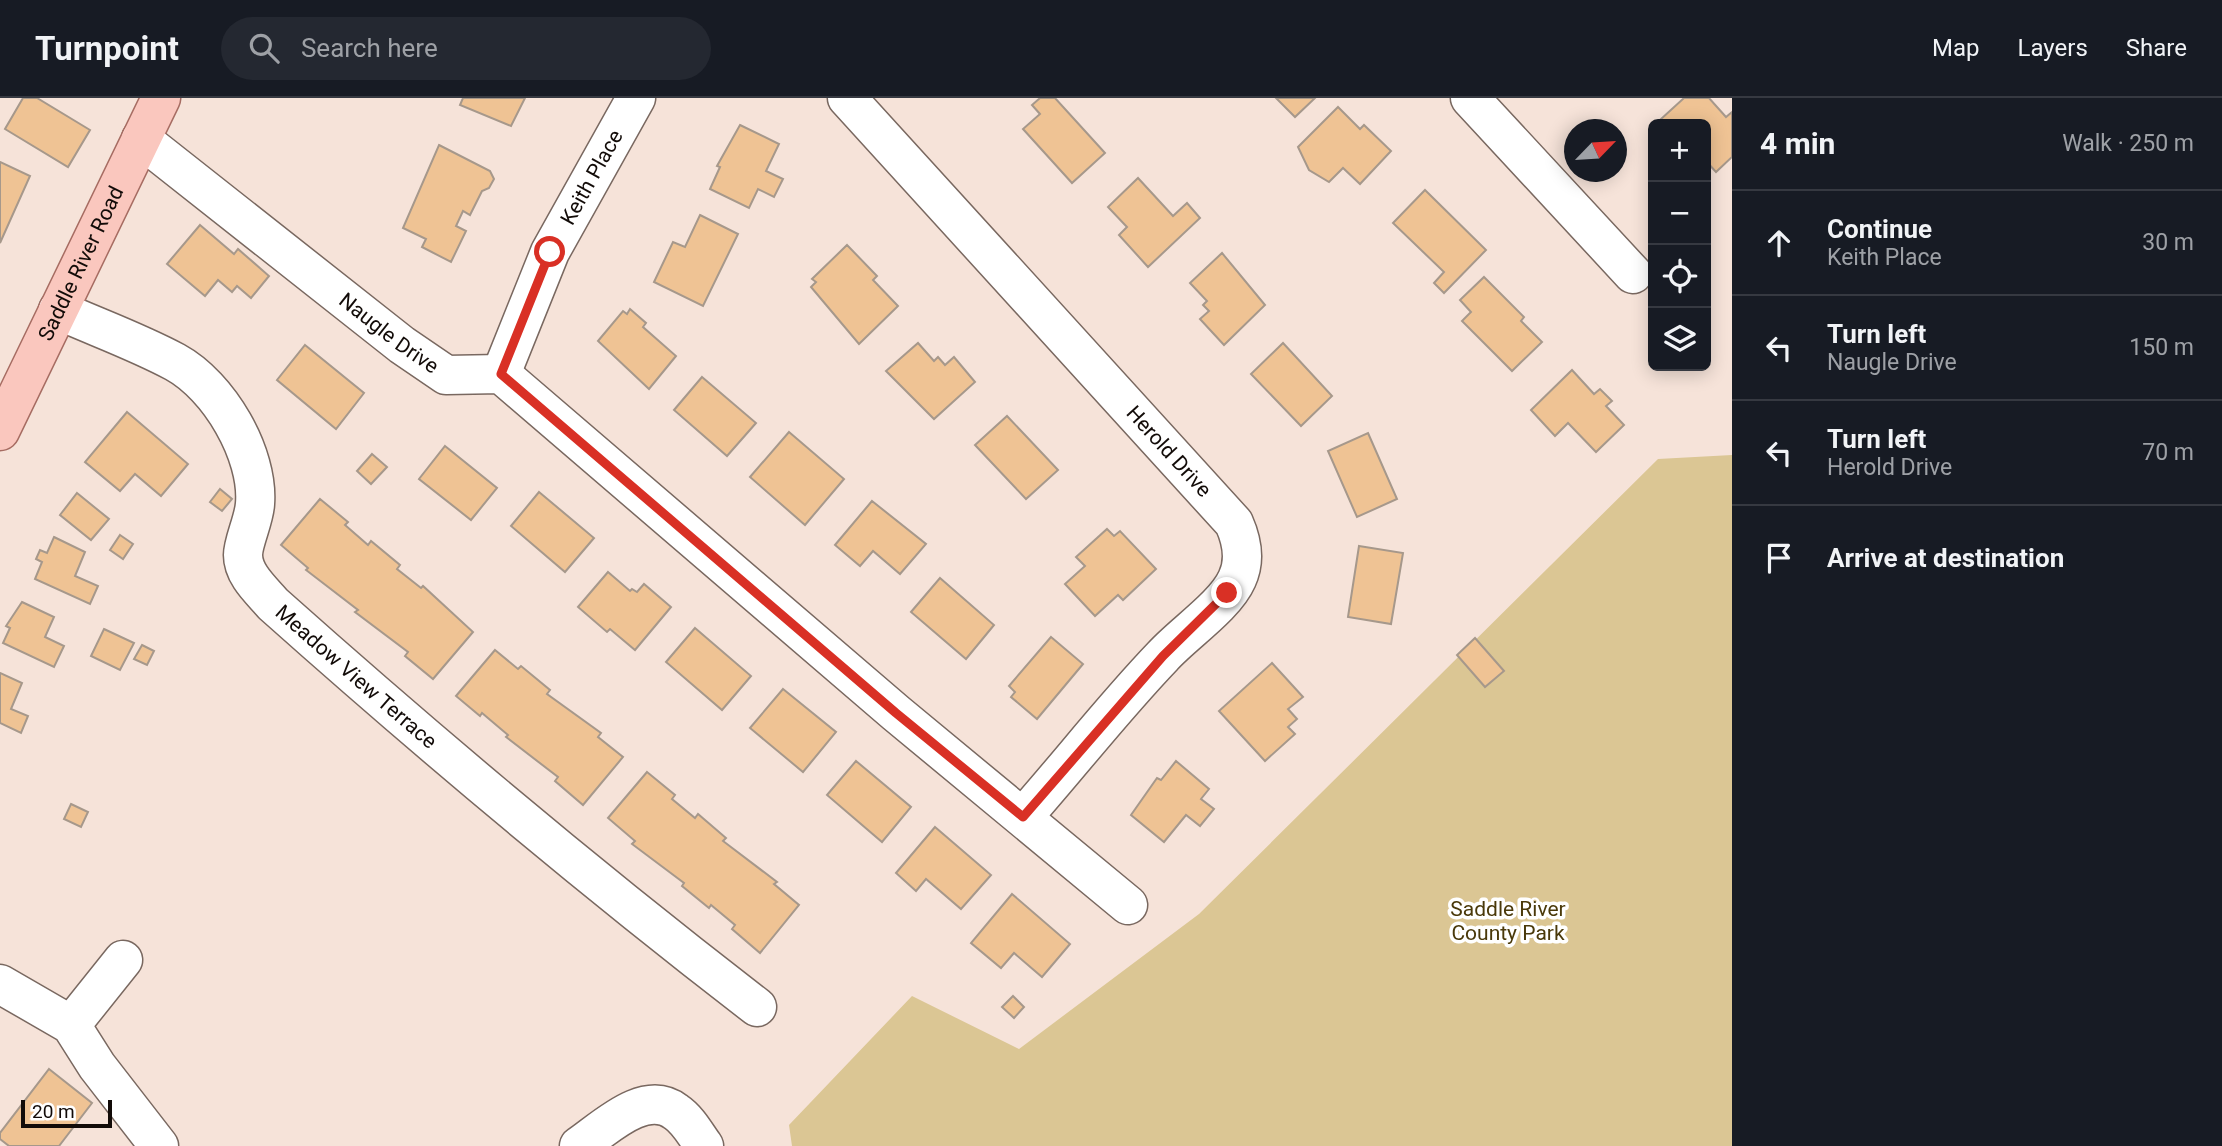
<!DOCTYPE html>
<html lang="en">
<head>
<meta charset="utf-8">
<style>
  :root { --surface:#171b24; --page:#242831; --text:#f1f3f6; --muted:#9ea1a6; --line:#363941 }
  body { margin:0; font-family:Roboto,sans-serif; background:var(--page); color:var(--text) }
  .controls { position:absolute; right:21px; top:21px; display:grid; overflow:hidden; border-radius:10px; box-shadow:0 4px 18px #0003 }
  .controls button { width:63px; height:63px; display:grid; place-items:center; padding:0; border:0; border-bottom:2px solid var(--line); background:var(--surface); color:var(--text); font:35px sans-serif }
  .compass { position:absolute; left:1564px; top:21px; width:63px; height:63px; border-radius:50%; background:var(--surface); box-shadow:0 4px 18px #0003; rotate:65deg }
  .scale { position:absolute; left:21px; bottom:18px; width:91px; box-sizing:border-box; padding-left:7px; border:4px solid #120b08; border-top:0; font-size:19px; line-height:24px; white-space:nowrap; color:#120b08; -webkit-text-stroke:5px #fff; paint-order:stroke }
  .stop { position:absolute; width:21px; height:21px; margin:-16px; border:5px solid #d93025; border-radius:50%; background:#fff }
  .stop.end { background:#d93025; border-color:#fff; box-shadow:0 2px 7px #0008 }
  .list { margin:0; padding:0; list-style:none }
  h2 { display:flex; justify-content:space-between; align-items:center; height:91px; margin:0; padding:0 28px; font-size:30px }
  h2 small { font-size:23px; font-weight:400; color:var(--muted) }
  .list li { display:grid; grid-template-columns:46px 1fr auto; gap:21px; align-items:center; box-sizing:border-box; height:105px; padding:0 28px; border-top:2px solid var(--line) }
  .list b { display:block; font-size:26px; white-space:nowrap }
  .list p { margin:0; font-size:23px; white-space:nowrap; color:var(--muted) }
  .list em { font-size:23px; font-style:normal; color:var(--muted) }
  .icon { flex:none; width:38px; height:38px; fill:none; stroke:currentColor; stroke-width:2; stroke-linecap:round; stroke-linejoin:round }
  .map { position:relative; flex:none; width:1732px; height:1048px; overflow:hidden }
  header { display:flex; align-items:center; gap:42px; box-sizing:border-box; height:98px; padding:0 35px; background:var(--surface); border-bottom:2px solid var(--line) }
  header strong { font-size:33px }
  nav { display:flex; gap:38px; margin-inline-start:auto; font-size:24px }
  .search { width:490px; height:63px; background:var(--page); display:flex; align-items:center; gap:18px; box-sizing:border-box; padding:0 24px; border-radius:38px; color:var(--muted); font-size:26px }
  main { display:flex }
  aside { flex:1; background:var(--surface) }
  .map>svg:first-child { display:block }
  .green { fill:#dbc694 }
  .building { fill:#efc394; stroke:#a6988b; stroke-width:2 }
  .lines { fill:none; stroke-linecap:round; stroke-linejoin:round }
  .minor-casing { stroke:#796860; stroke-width:41 }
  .major-casing { stroke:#a66c62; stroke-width:41 }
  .minor { stroke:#fff; stroke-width:38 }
  .major { stroke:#fac7be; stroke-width:38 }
  .route { stroke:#d93025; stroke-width:9 }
  .labels { text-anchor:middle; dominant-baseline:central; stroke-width:7; stroke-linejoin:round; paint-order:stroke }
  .street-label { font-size:21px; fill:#120b08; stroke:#fff }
  .park-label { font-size:21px; fill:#4a390a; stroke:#fff }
</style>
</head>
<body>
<header>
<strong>Turnpoint</strong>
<div class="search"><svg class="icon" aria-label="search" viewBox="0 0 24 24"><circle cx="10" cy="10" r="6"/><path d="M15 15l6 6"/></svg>Search here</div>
<nav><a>Map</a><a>Layers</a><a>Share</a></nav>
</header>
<main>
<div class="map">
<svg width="1732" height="1048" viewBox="0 0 1732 1048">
  <rect width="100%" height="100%" fill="#f6e3d9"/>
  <polygon class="green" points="1732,357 1732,1048 792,1048 789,1027 912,898 1019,951 1199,816 1658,361"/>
  <g class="building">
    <polygon points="23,0 37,0 90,32 68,69 5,31"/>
    <polygon points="463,0 525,0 511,28 460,7"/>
    <polygon points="1040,0 1055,0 1105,55 1072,85 1023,31 1040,16 1032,7"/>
    <polygon points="1276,0 1315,0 1295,19"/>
    <polygon points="1684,0 1709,0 1726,19 1732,14 1732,59 1716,74 1706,63 1706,26 1666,26 1661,21"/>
    <polygon points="1338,9 1360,31 1364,27 1391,53 1360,86 1343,70 1329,84 1309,72 1298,49"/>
    <polygon points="740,27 779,46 766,73 783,81 774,99 758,91 749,110 710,91 720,69 717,68"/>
    <polygon points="439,47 490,73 494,81 489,90 482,93 470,117 463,113 456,128 466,133 451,164 422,149 426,141 403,130"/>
    <polygon points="0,64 30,78 0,145"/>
    <polygon points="1138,80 1173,118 1187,105 1200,120 1148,169 1119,137 1127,129 1108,109"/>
    <polygon points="1425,92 1486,152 1444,195 1434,185 1444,174 1393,125"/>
    <polygon points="700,117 738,136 703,208 654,184 673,144 685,149"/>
    <polygon points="200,127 234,156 238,151 269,178 251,200 237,188 232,194 218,182 205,198 167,166"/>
    <polygon points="847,147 877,178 873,182 898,208 859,246 811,189 816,184 812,181"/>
    <polygon points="1222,155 1265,207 1224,247 1200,221 1209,213 1203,207 1207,203 1190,185"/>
    <polygon points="1484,179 1524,219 1521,223 1542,244 1512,273 1462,223 1471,214 1460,202"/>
    <polygon points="630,211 646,225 643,229 676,258 649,291 598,243 623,213 627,216"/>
    <polygon points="918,245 934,263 938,259 945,267 954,259 975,284 934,321 886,273"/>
    <polygon points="1283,245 1332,298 1301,328 1251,276"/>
    <polygon points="305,247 364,295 336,331 277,282"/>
    <polygon points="1572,272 1594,296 1600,291 1612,303 1606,308 1624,327 1596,354 1568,325 1555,338 1531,312"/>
    <polygon points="702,279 756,325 727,358 674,312"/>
    <polygon points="127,314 188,366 161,398 135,376 120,393 85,364"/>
    <polygon points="1007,318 1058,372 1026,401 975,347"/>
    <polygon points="789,334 844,381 805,427 750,379"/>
    <polygon points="1368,335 1397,401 1357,419 1328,353"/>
    <polygon points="445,348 497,390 471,422 419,381"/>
    <polygon points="372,356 387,369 371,386 357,373"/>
    <polygon points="220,391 232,401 222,413 210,404"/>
    <polygon points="539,394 594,440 565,474 511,428"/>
    <polygon points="77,395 109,421 91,442 60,417"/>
    <polygon points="320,401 348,424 345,427 368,447 371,443 400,467 397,471 421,490 423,488 473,534 433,581 405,558 408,554 355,514 358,512 306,472 308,470 281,447"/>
    <polygon points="872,403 926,446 900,476 873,453 860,468 835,447"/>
    <polygon points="1107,431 1114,438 1120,433 1156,471 1123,502 1118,497 1095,518 1065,486 1085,468 1076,459"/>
    <polygon points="120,437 133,446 123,461 110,452"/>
    <polygon points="54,439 85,454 75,478 98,488 90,506 35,481 42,464 36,461 40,452 47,455"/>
    <polygon points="1359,448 1403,455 1391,526 1348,519"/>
    <polygon points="608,474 630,493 632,491 637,494 644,486 671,509 635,552 610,531 607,534 578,509"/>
    <polygon points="940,480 994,527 966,561 911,514"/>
    <polygon points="22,504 54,519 45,539 64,548 54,569 3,545 10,530 6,528"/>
    <polygon points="695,530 751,578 722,612 666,564"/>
    <polygon points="104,531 134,545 120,572 91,558"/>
    <polygon points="1051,539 1083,566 1037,621 1011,599 1015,594 1009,588"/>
    <polygon points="1475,540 1504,573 1485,589 1457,557"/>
    <polygon points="142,547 154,553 147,567 134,561"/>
    <polygon points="495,552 518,571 521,568 550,592 547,596 601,635 598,639 623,659 583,707 555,683 558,679 506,639 508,637 482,615 480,618 456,598"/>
    <polygon points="1272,565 1303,599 1288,611 1297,621 1288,629 1295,636 1265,663 1219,613"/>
    <polygon points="0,575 22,585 11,611 28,618 21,635 0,625"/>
    <polygon points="783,591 836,634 803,674 750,630"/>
    <polygon points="856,663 911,709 882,744 827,697"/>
    <polygon points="1176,663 1209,691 1201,701 1214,711 1200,728 1186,717 1164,744 1131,717 1157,680 1161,682"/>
    <polygon points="647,674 675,697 672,701 695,720 698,716 726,740 723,743 777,784 774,786 799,807 760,855 732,831 735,827 711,807 709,810 682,788 684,785 632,746 635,743 608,720"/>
    <polygon points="71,706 88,714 81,729 64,721"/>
    <polygon points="935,729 991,777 961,811 926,781 916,793 896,775"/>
    <polygon points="1012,796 1070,846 1042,879 1014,855 1001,870 971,845"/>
    <polygon points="1013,898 1024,909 1014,920 1002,909"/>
    <polygon points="49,971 92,1005 59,1048 9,1048 0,1041 0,1035"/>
  </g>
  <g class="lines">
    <g class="minor-casing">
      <g id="minor">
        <path id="s1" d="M 847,0 L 1234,425 C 1242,443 1246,462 1237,481 C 1225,508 1184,535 1163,558 C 1114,609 1070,666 1023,719"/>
        <polyline points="1470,0 1633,176"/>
        <path id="s2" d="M 141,41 L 402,247 L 446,277 L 501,276 L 896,615 L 1128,807"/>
        <path id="s3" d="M 58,212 C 96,229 138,244 175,264 C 219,288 259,356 255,406 C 254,422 243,444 243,457 C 243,477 262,493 273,506 C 430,646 591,781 757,909"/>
        <path id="s4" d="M 501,276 L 550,154 L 636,0"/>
        <polyline points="0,886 71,927 97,968 159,1048"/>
        <polyline points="71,927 123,862"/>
        <path d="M 579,1048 C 604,1031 645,990 676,1014 C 688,1022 696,1037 704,1048"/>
      </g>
    </g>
    <g class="major-casing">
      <g id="major">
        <path id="s5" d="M 0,333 L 161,0"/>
      </g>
    </g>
    <use href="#minor" class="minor"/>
    <use href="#major" class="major"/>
  </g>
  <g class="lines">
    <polyline class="route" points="550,154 501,276 896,615 1023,719 1163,558 1227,495"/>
  </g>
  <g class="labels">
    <g class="street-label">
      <text stroke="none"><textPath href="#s4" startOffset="217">Keith Place</textPath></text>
      <text stroke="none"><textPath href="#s5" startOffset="186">Saddle River Road</textPath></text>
      <text stroke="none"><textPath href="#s2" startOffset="315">Naugle Drive</textPath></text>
      <text stroke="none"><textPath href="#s1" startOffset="478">Herold Drive</textPath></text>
      <text stroke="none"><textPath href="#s3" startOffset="520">Meadow View Terrace</textPath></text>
    </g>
    <g class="park-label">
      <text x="1508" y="811">Saddle River<tspan x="1508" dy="24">County Park</tspan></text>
    </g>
  </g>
</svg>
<div class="controls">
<button>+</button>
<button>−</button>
<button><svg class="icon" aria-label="locate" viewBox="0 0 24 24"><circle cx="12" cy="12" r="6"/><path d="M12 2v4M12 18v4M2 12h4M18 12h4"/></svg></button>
<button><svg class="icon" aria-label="layers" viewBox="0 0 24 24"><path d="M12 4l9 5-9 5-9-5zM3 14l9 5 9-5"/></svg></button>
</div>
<svg class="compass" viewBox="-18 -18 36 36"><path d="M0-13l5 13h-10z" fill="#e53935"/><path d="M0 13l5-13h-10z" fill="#9ea1a6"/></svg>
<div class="scale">20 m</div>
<div class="stop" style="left:550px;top:154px"></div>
<div class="stop end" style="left:1227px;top:495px"></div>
</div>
<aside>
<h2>4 min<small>Walk · 250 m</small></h2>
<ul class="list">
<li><svg class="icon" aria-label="ahead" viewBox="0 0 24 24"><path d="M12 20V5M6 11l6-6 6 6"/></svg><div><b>Continue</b><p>Keith Place</p></div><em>30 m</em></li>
<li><svg class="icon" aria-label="left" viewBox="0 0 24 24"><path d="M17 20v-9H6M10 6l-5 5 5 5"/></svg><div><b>Turn left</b><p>Naugle Drive</p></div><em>150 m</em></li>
<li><svg class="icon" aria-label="left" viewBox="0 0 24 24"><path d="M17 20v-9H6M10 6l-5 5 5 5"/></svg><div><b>Turn left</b><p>Herold Drive</p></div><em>70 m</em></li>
<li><svg class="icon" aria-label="arrive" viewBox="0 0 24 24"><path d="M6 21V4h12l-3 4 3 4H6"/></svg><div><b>Arrive at destination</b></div></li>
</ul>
</aside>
</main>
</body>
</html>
